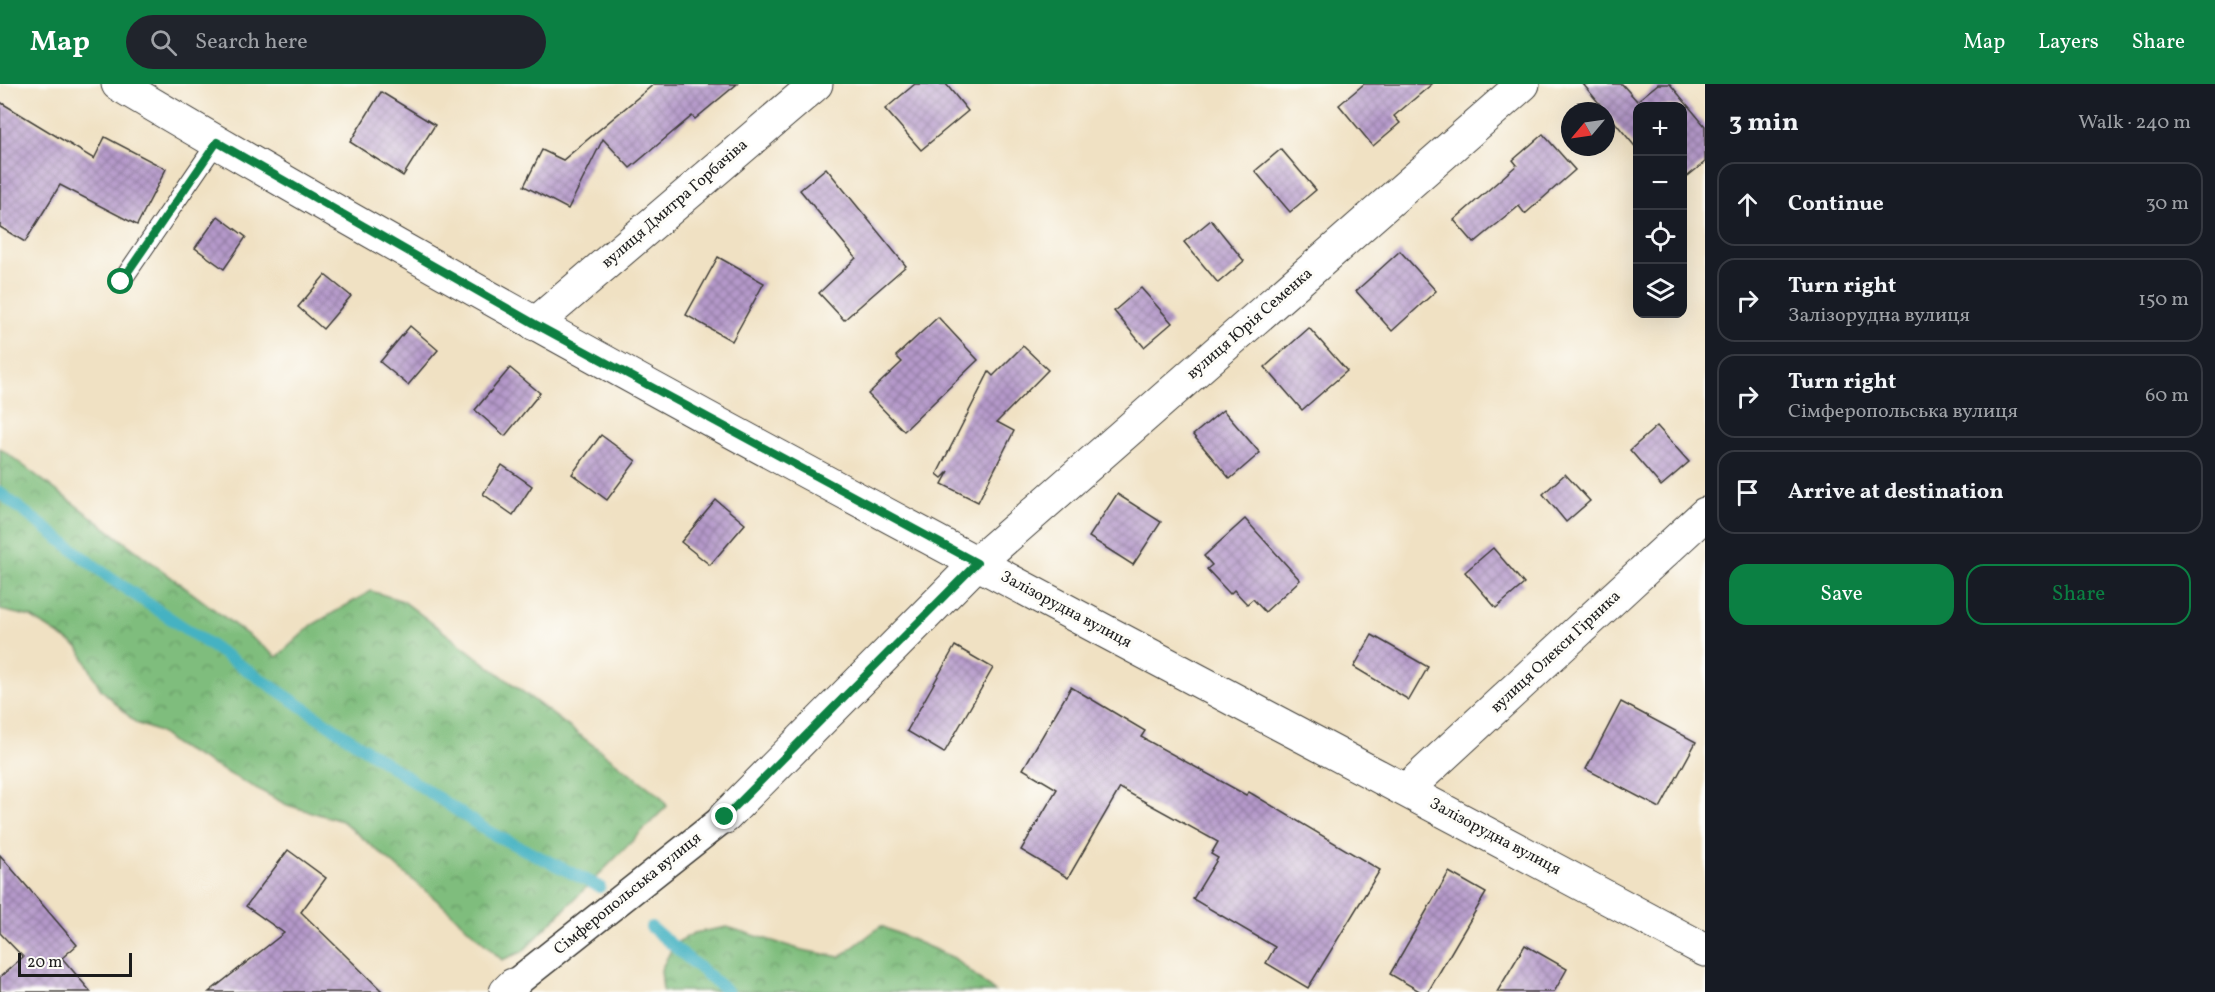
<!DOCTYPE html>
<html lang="en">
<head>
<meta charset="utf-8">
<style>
  :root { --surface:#171b24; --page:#20242c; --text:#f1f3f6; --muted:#9ea1a6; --line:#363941; --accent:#0b8043 }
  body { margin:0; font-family:Vollkorn,serif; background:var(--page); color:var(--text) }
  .controls { position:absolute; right:18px; top:18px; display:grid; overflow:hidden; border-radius:12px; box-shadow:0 6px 24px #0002 }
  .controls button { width:54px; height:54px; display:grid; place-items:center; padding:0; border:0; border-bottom:2px solid var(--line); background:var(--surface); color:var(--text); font:30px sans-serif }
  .compass { position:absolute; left:1561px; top:18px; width:54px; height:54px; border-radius:50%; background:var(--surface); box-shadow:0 6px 24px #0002; rotate:241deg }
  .scale { position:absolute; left:18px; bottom:15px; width:114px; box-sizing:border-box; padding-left:6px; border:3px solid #1c1c1c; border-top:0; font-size:16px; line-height:21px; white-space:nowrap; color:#1c1c1c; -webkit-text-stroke:4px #fdfcf7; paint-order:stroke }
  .stop { position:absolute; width:18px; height:18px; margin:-14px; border:4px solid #0b8043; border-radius:50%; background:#fff }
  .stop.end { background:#0b8043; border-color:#fff; box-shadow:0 2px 6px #0008 }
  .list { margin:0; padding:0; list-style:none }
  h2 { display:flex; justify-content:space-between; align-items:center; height:78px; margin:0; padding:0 24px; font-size:26px }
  h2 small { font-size:20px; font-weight:400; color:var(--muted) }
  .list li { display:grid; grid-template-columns:39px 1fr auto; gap:18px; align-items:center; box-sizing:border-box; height:84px; margin:0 12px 12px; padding:0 12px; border:2px solid var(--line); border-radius:18px }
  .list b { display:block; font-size:22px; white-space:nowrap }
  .list p { margin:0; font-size:20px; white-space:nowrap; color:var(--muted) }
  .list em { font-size:20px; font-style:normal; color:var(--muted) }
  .actions { display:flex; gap:12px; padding:18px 24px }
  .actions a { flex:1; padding:14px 0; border:2px solid var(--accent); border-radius:18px; text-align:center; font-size:21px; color:var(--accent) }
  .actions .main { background:var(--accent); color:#fff }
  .icon { flex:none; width:33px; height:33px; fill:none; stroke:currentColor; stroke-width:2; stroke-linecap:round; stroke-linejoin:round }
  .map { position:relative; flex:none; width:1705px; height:908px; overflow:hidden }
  header { display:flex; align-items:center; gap:36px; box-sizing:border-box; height:84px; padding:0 30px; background:var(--accent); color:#fff }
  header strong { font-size:28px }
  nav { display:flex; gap:33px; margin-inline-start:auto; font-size:21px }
  .search { width:420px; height:54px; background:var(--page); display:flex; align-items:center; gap:15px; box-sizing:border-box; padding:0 21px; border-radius:33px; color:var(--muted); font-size:22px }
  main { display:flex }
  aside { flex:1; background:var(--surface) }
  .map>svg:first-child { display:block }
  .forest { fill:url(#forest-crowns); stroke:#4e6c4c; stroke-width:1.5 }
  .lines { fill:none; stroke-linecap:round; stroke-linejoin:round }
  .stream { stroke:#45b2c2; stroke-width:12 }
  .building { fill:url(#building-cross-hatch) }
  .service-casing { stroke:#3c3a35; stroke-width:20 }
  .pedestrian-casing { stroke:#3c3a35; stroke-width:31 }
  .minor-casing { stroke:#3c3a35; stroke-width:35 }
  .service { stroke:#fff; stroke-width:18 }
  .pedestrian { stroke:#fff; stroke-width:28 }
  .minor { stroke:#fff; stroke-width:33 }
  .route { stroke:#0b8043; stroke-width:8 }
  .labels { text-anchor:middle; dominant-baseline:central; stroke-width:6; stroke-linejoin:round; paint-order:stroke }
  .street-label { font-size:16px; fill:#1c1c1c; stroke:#fdfcf7 }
</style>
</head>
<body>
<header>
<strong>Map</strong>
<div class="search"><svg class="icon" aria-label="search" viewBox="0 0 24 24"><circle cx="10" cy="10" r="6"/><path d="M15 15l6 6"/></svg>Search here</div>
<nav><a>Map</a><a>Layers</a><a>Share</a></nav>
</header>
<main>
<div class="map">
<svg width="1705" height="908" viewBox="0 0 1705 908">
  <defs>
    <pattern id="forest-crowns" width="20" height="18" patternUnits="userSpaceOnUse" patternTransform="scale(1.5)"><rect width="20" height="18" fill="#7fbd7d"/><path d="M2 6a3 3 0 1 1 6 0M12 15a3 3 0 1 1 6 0" fill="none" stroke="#679966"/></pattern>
    <pattern id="building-cross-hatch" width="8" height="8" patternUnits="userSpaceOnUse" patternTransform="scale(1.5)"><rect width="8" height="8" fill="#b599ca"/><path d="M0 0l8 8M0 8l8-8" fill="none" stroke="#927ca3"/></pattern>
  </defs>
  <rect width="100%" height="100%" fill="#fdfcf7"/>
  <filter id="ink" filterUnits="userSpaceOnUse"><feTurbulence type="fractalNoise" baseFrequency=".0167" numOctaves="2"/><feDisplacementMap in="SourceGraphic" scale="12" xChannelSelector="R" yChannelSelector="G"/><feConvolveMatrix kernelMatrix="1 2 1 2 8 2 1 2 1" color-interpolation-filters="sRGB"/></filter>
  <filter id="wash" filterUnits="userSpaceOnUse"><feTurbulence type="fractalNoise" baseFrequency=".008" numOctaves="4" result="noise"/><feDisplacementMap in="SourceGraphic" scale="24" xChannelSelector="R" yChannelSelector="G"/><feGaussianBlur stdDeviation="1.35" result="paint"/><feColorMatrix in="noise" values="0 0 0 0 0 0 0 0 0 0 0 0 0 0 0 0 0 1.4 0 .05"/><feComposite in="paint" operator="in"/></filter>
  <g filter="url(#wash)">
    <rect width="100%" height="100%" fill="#f0e1c3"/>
    <g class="forest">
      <polygon points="0,364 277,573 312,541 371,507 403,517 660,712 667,722 522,868 502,876 446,824 342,737 287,721 176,661 159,648 136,639 100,604 78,563 31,533 0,526"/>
      <polygon points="881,842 954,874 995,908 663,907 661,886 674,860 694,849 727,843 802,866 840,873"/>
    </g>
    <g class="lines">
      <g class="stream">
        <polyline points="0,409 110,494 489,748 600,803"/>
        <polyline points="651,843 728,908"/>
      </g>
    </g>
    <g id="blocks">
      <g class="building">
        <polygon points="654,0 737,0 695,35 692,32 630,84 603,55 568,125 524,102 542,66 563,76"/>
        <polygon points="915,0 946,0 968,27 921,66 885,25"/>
        <polygon points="1364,0 1432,0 1394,32 1400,39 1373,62 1339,21"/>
        <polygon points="1583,0 1622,0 1637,17 1658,0 1670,0 1705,42 1705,78 1683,96 1683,22 1638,22 1638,66"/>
        <polygon points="381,8 435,41 403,92 350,58"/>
        <polygon points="0,18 94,75 105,53 166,85 137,141 60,101 25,158 0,143"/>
        <polygon points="1543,50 1575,86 1525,130 1519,122 1474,159 1454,136 1517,81 1513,76"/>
        <polygon points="1281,65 1316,106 1290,128 1255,87"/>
        <polygon points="826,84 906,182 844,236 819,209 856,174 800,106"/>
        <polygon points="218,132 246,153 224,185 195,164"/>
        <polygon points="1211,136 1244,177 1218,199 1184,158"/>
        <polygon points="1400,167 1436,207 1392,247 1356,207"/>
        <polygon points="718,173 764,199 732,257 686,231"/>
        <polygon points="325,191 351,212 323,245 298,223"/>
        <polygon points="1141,204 1172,239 1144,263 1114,227"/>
        <polygon points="938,233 978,276 904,347 868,310 902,278 896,272"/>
        <polygon points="410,242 438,266 408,301 380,278"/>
        <polygon points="1309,244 1347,287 1302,326 1265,283"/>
        <polygon points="1023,262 1048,286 997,338 1014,347 978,418 942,400 949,387 942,394 937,390 989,288 993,292"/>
        <polygon points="510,284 540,309 505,352 475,326"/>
        <polygon points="1223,326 1260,369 1230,395 1193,351"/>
        <polygon points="1657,342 1689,378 1661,402 1630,366"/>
        <polygon points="601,351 636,377 607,416 572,390"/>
        <polygon points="502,381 532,402 513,431 483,410"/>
        <polygon points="1565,390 1590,417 1566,438 1543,410"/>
        <polygon points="1117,410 1161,438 1133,481 1089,453"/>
        <polygon points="716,416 745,440 710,481 681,458"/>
        <polygon points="1245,435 1300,496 1265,528 1253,515 1247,520 1234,506 1230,510 1207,485 1212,481 1204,472"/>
        <polygon points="1493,464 1524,500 1496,524 1465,488"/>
        <polygon points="1372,551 1428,583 1409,616 1354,583"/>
        <polygon points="955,562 993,584 944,669 907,647"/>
        <polygon points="1071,603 1145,647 1141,653 1246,711 1249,708 1380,786 1308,904 1266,879 1275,863 1193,815 1218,774 1211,770 1218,758 1120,704 1068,794 1021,766 1057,705 1023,685"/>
        <polygon points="1621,618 1696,658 1660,724 1586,685"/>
        <polygon points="288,766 326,794 301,828 383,908 209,908 284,849 246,822"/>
        <polygon points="0,771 77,861 62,874 91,908 0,908 0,893 23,873 0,849"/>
        <polygon points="1449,788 1486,809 1428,908 1421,908 1390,890"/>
        <polygon points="1525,861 1567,885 1554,908 1497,908"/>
      </g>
    </g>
  </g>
  <g filter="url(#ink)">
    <use href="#blocks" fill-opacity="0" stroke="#3c3a35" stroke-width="1.5"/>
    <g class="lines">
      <g class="service-casing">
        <polyline id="service" points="121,198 217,58"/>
      </g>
      <g class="pedestrian-casing">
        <polyline id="pedestrian" points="513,901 725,733"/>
      </g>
      <g class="minor-casing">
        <g id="minor">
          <path d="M 118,0 C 636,308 1174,581 1705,866"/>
          <polyline points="535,240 816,0"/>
          <polyline points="1406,706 1705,430"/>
          <polyline points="725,733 977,479 1523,0"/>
          <polyline points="506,908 513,901"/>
        </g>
      </g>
      <use href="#service" class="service"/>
      <use href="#pedestrian" class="pedestrian"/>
      <use href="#minor" class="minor"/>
    </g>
  </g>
  <g class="lines" filter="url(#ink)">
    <polyline class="route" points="121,198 217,58 535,240 977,479 725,733"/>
  </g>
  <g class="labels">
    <g class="street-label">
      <text transform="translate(675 120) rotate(-41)">вулиця Дмитра Горбачіва</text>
      <text transform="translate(1250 240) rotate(-41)">вулиця Юрія Семенка</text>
      <text transform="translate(1066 526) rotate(28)">Залізорудна вулиця</text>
      <text transform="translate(1556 568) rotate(-43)">вулиця Олекси Гірника</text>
      <text transform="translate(1495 753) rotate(28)">Залізорудна вулиця</text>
      <text transform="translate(628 810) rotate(-39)">Сімферопольська вулиця</text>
    </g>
  </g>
</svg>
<div class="controls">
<button>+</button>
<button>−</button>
<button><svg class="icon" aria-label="locate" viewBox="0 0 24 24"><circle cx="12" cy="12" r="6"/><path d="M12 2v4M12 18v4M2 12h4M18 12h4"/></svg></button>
<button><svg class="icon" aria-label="layers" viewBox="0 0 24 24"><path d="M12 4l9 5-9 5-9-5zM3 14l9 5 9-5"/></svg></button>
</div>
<svg class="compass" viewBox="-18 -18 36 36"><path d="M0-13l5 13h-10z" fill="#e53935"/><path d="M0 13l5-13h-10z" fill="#9ea1a6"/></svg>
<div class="scale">20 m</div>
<div class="stop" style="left:121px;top:198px"></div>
<div class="stop end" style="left:725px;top:733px"></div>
</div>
<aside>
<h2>3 min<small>Walk · 240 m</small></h2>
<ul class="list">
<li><svg class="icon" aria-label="ahead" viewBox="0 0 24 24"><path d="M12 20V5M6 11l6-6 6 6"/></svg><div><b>Continue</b></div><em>30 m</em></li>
<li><svg class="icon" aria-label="right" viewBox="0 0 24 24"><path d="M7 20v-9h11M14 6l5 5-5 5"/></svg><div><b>Turn right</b><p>Залізорудна вулиця</p></div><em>150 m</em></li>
<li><svg class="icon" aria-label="right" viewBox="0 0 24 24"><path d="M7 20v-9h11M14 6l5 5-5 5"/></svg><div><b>Turn right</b><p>Сімферопольська вулиця</p></div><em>60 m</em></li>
<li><svg class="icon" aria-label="arrive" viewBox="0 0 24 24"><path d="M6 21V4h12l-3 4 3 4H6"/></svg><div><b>Arrive at destination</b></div></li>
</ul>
<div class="actions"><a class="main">Save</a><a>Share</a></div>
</aside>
</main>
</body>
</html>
